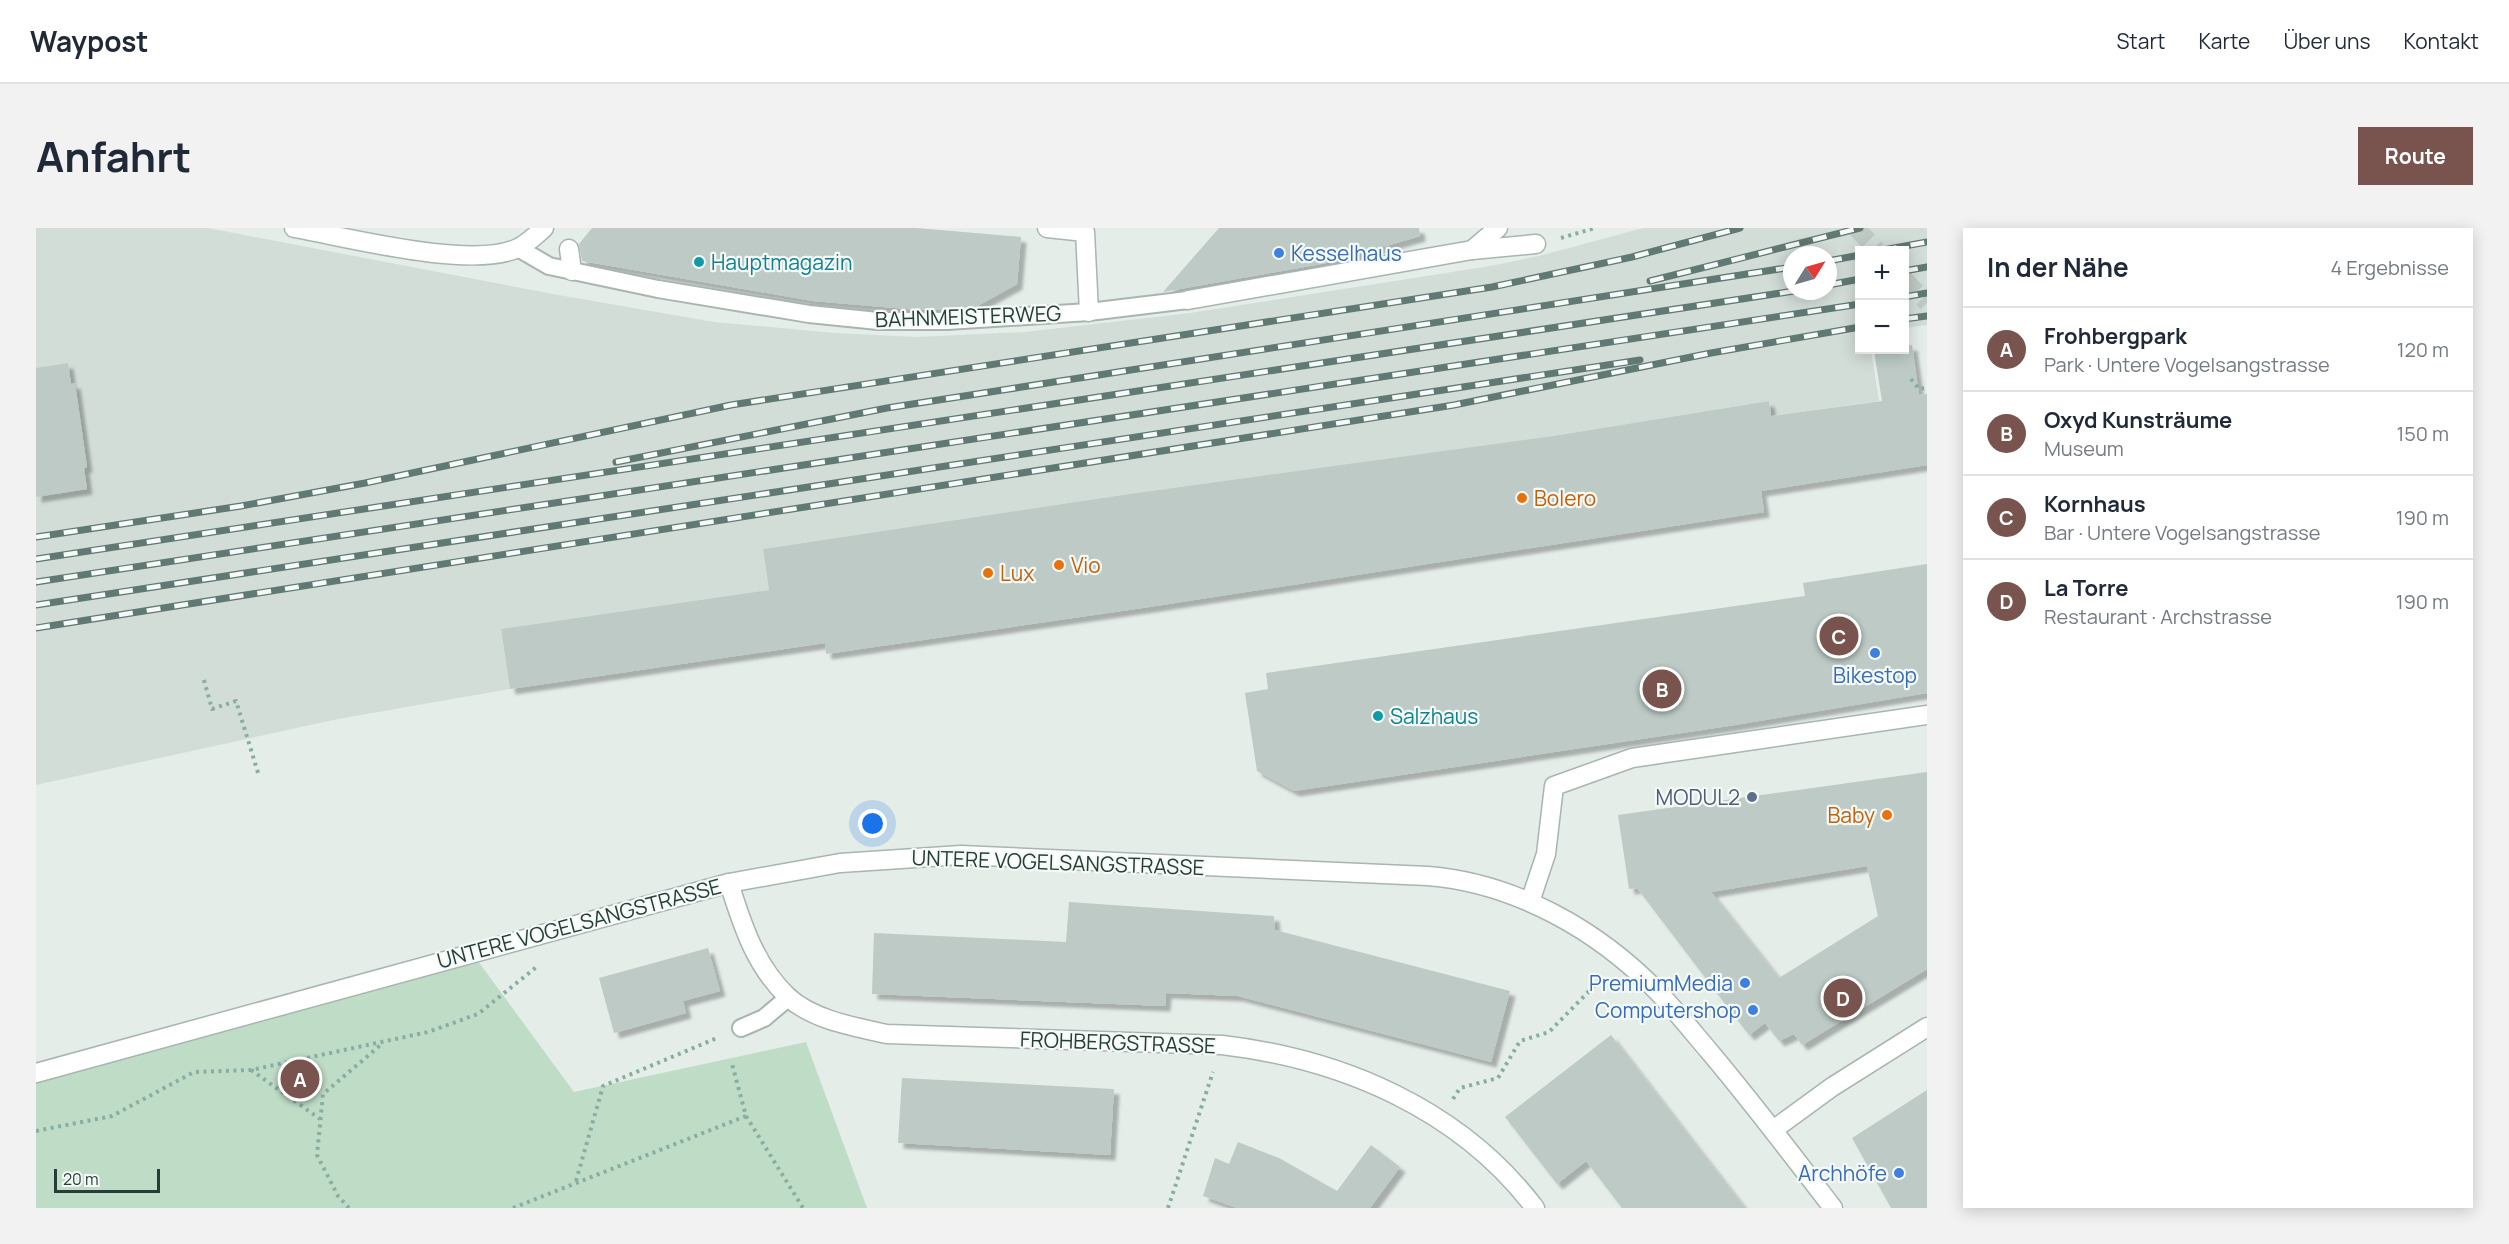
<!DOCTYPE html>
<html lang="de">
<head>
<meta charset="utf-8">
<style>
  :root { --surface:#fff; --page:#f2f2f3; --text:#1f2937; --muted:#747a83; --line:#e0e1e3; --accent:#79534d }
  body { margin:0; font-family:Manrope,sans-serif; background:var(--page); color:var(--text) }
  .controls { position:absolute; right:18px; top:18px; display:grid; overflow:hidden; border-radius:0px; box-shadow:0 3px 15px #0003 }
  .controls button { width:54px; height:54px; display:grid; place-items:center; padding:0; border:0; border-bottom:2px solid var(--line); background:var(--surface); color:var(--text); font:30px sans-serif }
  .compass { position:absolute; left:1747px; top:18px; width:54px; height:54px; border-radius:50%; background:var(--surface); box-shadow:0 3px 15px #0003; rotate:53deg }
  .scale { position:absolute; left:18px; bottom:15px; width:106px; box-sizing:border-box; padding-left:6px; border:3px solid #253e37; border-top:0; font-size:16px; line-height:21px; white-space:nowrap; color:#253e37; -webkit-text-stroke:4px #f5f9f7; paint-order:stroke }
  .you { position:absolute; left:837px; top:596px; width:21px; height:21px; margin:-15px; border:4px solid #fff; border-radius:50%; background:#1a73e8; box-shadow:0 0 0 9px #1a73e833 }
  .badge { display:grid; place-items:center; width:39px; height:39px; border-radius:50%; background:var(--accent); color:#fff; font-size:20px; font-weight:700 }
  .pin { position:absolute; translate:-50% -50%; border:3px solid #fff; box-shadow:0 2px 6px #0006 }
  .list { margin:0; padding:0; list-style:none }
  h2 { display:flex; justify-content:space-between; align-items:center; height:78px; margin:0; padding:0 24px; font-size:26px }
  h2 small { font-size:20px; font-weight:400; color:var(--muted) }
  .list li { display:grid; grid-template-columns:39px 1fr auto; gap:18px; align-items:center; box-sizing:border-box; height:84px; padding:0 24px; border-top:2px solid var(--line) }
  .list b { display:block; font-size:22px; white-space:nowrap }
  .list p { margin:0; font-size:20px; white-space:nowrap; color:var(--muted) }
  .list em { font-size:20px; font-style:normal; color:var(--muted) }
  .map { position:relative; flex:none; width:1891px; height:980px; overflow:hidden; border-radius:0px }
  header { display:flex; align-items:center; gap:36px; box-sizing:border-box; height:84px; padding:0 30px; background:var(--surface); border-bottom:2px solid var(--line) }
  header strong { font-size:28px }
  nav { display:flex; gap:33px; margin-inline-start:auto; font-size:21px }
  .intro { display:flex; align-items:center; justify-content:space-between; box-sizing:border-box; height:144px; padding:0 36px }
  h1 { margin:0; font-size:42px }
  .button { padding:15px 27px; border-radius:0px; background:var(--accent); color:#fff; font-size:21px; font-weight:700 }
  main { display:flex; gap:36px; padding:0 36px }
  aside { flex:1; background:var(--surface); border-radius:0px; box-shadow:0 3px 15px #0003 }
  .map>svg:first-child { display:block }
  .built { fill:#d3ddd8; fill-rule:evenodd }
  .green { fill:#bfdcc7 }
  .building { fill:#bdcac5; fill-rule:evenodd; filter:url(#shadow) }
  .lines { fill:none; stroke-linecap:round; stroke-linejoin:round }
  .primary-tunnel { stroke:#bfcac5; stroke-width:18; stroke-dasharray:18 9; stroke-linecap:butt }
  .lane-casing { stroke:#a8b5b0; stroke-width:20 }
  .street-casing { stroke:#a8b5b0; stroke-width:21 }
  .path { stroke:#87aea2; stroke-width:4; stroke-dasharray:3 4.5; stroke-linecap:butt }
  .lane { stroke:#fff; stroke-width:16 }
  .street { stroke:#fff; stroke-width:18 }
  .rail-casing { stroke:#607972; stroke-width:7 }
  .rail { stroke:#f5f9f7; stroke-width:4.5; stroke-dasharray:14; stroke-linecap:butt }
  .shop-dot { fill:#3f7fe0; stroke:#f5f9f7; stroke-width:2 }
  .culture-dot { fill:#0f9aa8; stroke:#f5f9f7; stroke-width:2 }
  .food-dot { fill:#e8710a; stroke:#f5f9f7; stroke-width:2 }
  .service-dot { fill:#5c6f8a; stroke:#f5f9f7; stroke-width:2 }
  .labels { text-anchor:middle; dominant-baseline:central; stroke-width:4.5; stroke-linejoin:round; paint-order:stroke }
  .shop-label { font-size:21px; fill:#366cbe; stroke:#f5f9f7; text-anchor:end }
  .culture-label { font-size:21px; fill:#0d838f; stroke:#f5f9f7; text-anchor:start }
  .street-label { font-size:21px; fill:#253e37; stroke:#f5f9f7 }
  .food-label { font-size:21px; fill:#c56008; stroke:#f5f9f7; text-anchor:start }
  .service-label { font-size:21px; fill:#4e5e75; stroke:#f5f9f7; text-anchor:end }
</style>
</head>
<body>
<header>
<strong>Waypost</strong>
<nav><a>Start</a><a>Karte</a><a>Über uns</a><a>Kontakt</a></nav>
</header>
<div class="intro"><h1>Anfahrt</h1><a class="button">Route</a></div>
<main>
<div class="map">
<svg width="1891" height="980" viewBox="0 0 1891 980">
  <defs>
    <filter id="shadow"><feDropShadow dx="5.5" dy="5.5" stdDeviation="1.5" flood-color="#0004"/></filter>
  </defs>
  <rect width="100%" height="100%" fill="#e5ede9"/>
  <path class="built" d="M 0,0 L 172,0 L 517,66 L 678,94 L 799,105 L 880,109 L 989,104 L 1154,85 L 1454,38 L 1503,28 L 1607,0 L 1891,0 L 1891,97 L 1869,100 L 1868,22 L 1824,22 L 1824,122 L 1835,122 L 1843,173 L 1735,188 L 1733,173 L 1517,208 L 1093,266 L 727,321 L 733,362 L 465,401 L 474,461 L 302,491 L 0,557 ZM 1756,27 L 1792,27 L 1792,63 L 1756,63 Z"/>
  <polygon class="green" points="436,725 538,864 770,814 831,980 0,980 0,845"/>
  <g class="building">
    <polygon points="556,0 880,0 985,9 981,56 936,81 883,82 777,73 546,33 543,16"/>
    <polygon points="1183,0 1383,0 1384,8 1296,34 1127,64"/>
    <polygon points="1876,117 1883,167 1891,166 1891,237 1725,263 1728,284 1113,379 790,426 789,415 474,461 465,401 733,362 727,321 1093,266 1517,208 1733,173 1735,188 1846,173 1838,123 1869,122 1869,118"/>
    <polygon points="32,135 35,156 39,155 51,239 48,240 51,261 0,269 0,140"/>
    <polygon points="1891,336 1891,465 1699,497 1258,563 1221,543 1209,465 1232,461 1230,445 1769,368 1767,355"/>
    <path d="M 1891,544 L 1891,741 L 1766,817 L 1758,806 L 1743,813 L 1729,795 L 1713,807 L 1601,660 L 1593,661 L 1582,587 ZM 1831,638 L 1842,688 L 1743,750 L 1675,664 Z"/>
    <polygon points="1033,674 1238,688 1239,702 1474,763 1455,834 1202,768 1130,765 1129,778 836,766 838,705 1030,714"/>
    <polygon points="672,720 684,763 647,773 650,785 578,805 563,750"/>
    <polygon points="1575,807 1663,921 1709,980 1586,980 1550,933 1521,956 1469,889"/>
    <polygon points="866,850 1078,861 1074,927 862,915"/>
    <polygon points="1891,862 1891,980 1855,980 1816,910"/>
    <polygon points="1202,914 1243,930 1301,963 1335,917 1364,939 1334,980 1201,980 1167,968 1179,930 1193,936"/>
  </g>
  <g class="lines">
    <g class="primary-tunnel">
      <polyline points="1820,0 1841,22"/>
      <polyline points="1868,51 1891,75"/>
    </g>
    <g class="lane-casing">
      <g id="lane">
        <polyline points="482,20 513,38 622,61 773,86 842,93 911,93 1053,84 1152,72"/>
        <polyline points="705,800 728,790 753,769"/>
      </g>
    </g>
    <g class="street-casing">
      <g id="street">
        <path d="M 258,0 C 311,9 435,42 482,20 C 492,15 500,7 508,0"/>
        <polyline points="1011,0 1049,4 1053,84"/>
        <polyline points="533,21 536,43"/>
        <polyline points="1436,22 1500,16"/>
        <polyline points="1152,72 1436,22 1462,0"/>
        <path d="M 693,655 C 706,696 719,738 752,769 C 777,792 819,799 851,806 L 1186,817 C 1306,831 1424,881 1499,980"/>
        <polyline points="1494,674 1510,626 1518,558 1596,530 1891,487"/>
        <path d="M 0,845 L 693,655 L 804,635 L 925,627 L 1392,648 C 1479,655 1562,702 1622,764 C 1640,783 1656,803 1673,823 C 1716,874 1756,927 1797,980"/>
        <polyline points="1737,902 1796,859 1891,799"/>
      </g>
    </g>
    <g class="path">
      <polyline points="1525,10 1559,0"/>
      <polyline points="1875,151 1883,161 1891,160"/>
      <polyline points="168,452 176,481 200,473 223,548"/>
      <polyline points="215,842 284,891"/>
      <polyline points="1417,871 1424,860 1462,850 1484,813 1513,804 1564,752"/>
      <polyline points="710,888 767,980"/>
      <polyline points="0,903 76,888 158,844 215,842 392,804 442,786 503,737"/>
      <polyline points="540,953 567,858 681,810"/>
      <polyline points="313,980 302,968 281,927 287,866 347,815"/>
      <polyline points="477,980 710,888 696,836"/>
      <polyline points="1132,980 1177,844"/>
    </g>
    <use href="#lane" class="lane"/>
    <use href="#street" class="street"/>
    <g class="rail-casing">
      <g id="rail">
        <polyline points="1847,22 1891,14"/>
        <polyline points="1792,33 1824,27"/>
        <polyline points="1868,43 1891,39"/>
        <polyline points="1614,53 1824,0"/>
        <polyline points="1792,57 1824,51"/>
        <polyline points="1868,69 1891,65"/>
        <polyline points="1868,91 1891,88"/>
        <polyline points="580,234 851,180 1756,39"/>
        <polyline points="0,309 205,278 329,255 695,177 1456,59 1596,29 1704,0"/>
        <polyline points="0,331 1758,63"/>
        <polyline points="0,354 1824,76"/>
        <polyline points="0,377 1604,132"/>
        <polyline points="0,400 1418,177 1675,125 1824,99"/>
      </g>
    </g>
    <use href="#rail" class="rail"/>
  </g>
  <g class="shop-dot">
    <circle cx="1243" cy="25" r="6"/>
    <circle cx="1839" cy="425" r="6"/>
    <circle cx="1709" cy="755" r="6"/>
    <circle cx="1717" cy="782" r="6"/>
    <circle cx="1863" cy="945" r="6"/>
  </g>
  <g class="culture-dot">
    <circle cx="663" cy="34" r="6"/>
    <circle cx="1342" cy="488" r="6"/>
  </g>
  <g class="food-dot">
    <circle cx="1486" cy="270" r="6"/>
    <circle cx="1023" cy="337" r="6"/>
    <circle cx="952" cy="345" r="6"/>
    <circle cx="1851" cy="587" r="6"/>
  </g>
  <circle class="service-dot" cx="1716" cy="569" r="6"/>
  <g class="labels">
    <g class="shop-label">
      <text x="1255" y="25" text-anchor="start">Kesselhaus</text>
      <text x="1839" y="447" text-anchor="middle">Bikestop</text>
      <text x="1697" y="755">PremiumMedia</text>
      <text x="1705" y="782">Computershop</text>
      <text x="1851" y="945">Archhöfe</text>
    </g>
    <g class="culture-label">
      <text x="675" y="34">Hauptmagazin</text>
      <text x="1354" y="488">Salzhaus</text>
    </g>
    <g class="street-label">
      <text transform="translate(932 88) rotate(-2)">BAHNMEISTERWEG</text>
      <text transform="translate(1022 634) rotate(2)">UNTERE VOGELSANGSTRASSE</text>
      <text transform="translate(543 695) rotate(-15)">UNTERE VOGELSANGSTRASSE</text>
      <text transform="translate(1082 814) rotate(2)">FROHBERGSTRASSE</text>
    </g>
    <g class="food-label">
      <text x="1498" y="270">Bolero</text>
      <text x="1035" y="337">Vio</text>
      <text x="964" y="345">Lux</text>
      <text x="1839" y="587" text-anchor="end">Baby</text>
    </g>
    <g class="service-label">
      <text x="1704" y="569">MODUL2</text>
    </g>
  </g>
</svg>
<div class="controls">
<button>+</button>
<button>−</button>
</div>
<svg class="compass" viewBox="-18 -18 36 36"><path d="M0-13l5 13h-10z" fill="#e53935"/><path d="M0 13l5-13h-10z" fill="#747a83"/></svg>
<div class="scale">20 m</div>
<div class="you"></div>
<div class="pin badge" style="left:264px;top:851px">A</div>
<div class="pin badge" style="left:1626px;top:461px">B</div>
<div class="pin badge" style="left:1803px;top:408px">C</div>
<div class="pin badge" style="left:1807px;top:770px">D</div>
</div>
<aside>
<h2>In der Nähe<small>4 Ergebnisse</small></h2>
<ul class="list">
<li><span class="badge">A</span><div><b>Frohbergpark</b><p>Park · Untere Vogelsangstrasse</p></div><em>120 m</em></li>
<li><span class="badge">B</span><div><b>Oxyd Kunsträume</b><p>Museum</p></div><em>150 m</em></li>
<li><span class="badge">C</span><div><b>Kornhaus</b><p>Bar · Untere Vogelsangstrasse</p></div><em>190 m</em></li>
<li><span class="badge">D</span><div><b>La Torre</b><p>Restaurant · Archstrasse</p></div><em>190 m</em></li>
</ul>
</aside>
</main>
</body>
</html>
